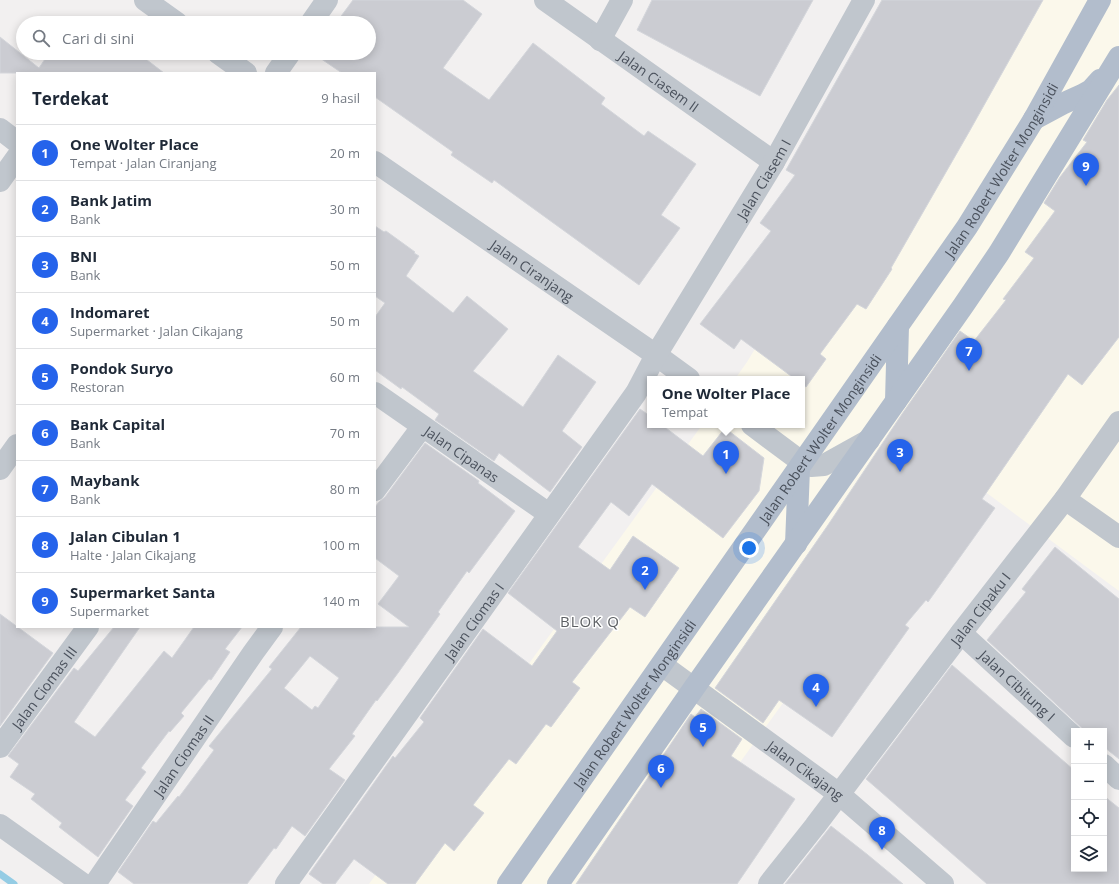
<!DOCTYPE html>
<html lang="id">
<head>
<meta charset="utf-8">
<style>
  :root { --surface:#fff; --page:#f2f2f3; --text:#1f2937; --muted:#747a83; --line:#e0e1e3; --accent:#2563eb }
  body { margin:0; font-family:"Open Sans",sans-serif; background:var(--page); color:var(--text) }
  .controls { position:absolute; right:12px; bottom:12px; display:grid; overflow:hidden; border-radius:0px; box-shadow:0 2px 10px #0003 }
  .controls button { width:36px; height:36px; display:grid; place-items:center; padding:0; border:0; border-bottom:1px solid var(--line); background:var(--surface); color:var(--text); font:20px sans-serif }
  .you { position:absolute; left:749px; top:548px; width:14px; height:14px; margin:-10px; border:3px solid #fff; border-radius:50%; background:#1a73e8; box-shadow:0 0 0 6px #1a73e833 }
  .badge { display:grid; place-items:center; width:26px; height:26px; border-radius:50%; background:var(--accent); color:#fff; font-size:13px; font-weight:700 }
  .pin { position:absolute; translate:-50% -33px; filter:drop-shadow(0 1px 2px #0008) }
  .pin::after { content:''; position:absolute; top:21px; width:14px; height:12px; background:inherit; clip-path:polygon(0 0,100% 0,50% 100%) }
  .popup { position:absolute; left:647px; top:376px; width:158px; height:52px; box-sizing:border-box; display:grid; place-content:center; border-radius:0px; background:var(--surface); filter:drop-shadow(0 1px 3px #0005); font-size:13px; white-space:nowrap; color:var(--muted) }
  .popup b { font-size:15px; color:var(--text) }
  .popup::after { content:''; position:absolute; left:50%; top:100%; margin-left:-8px; border:8px solid transparent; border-top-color:var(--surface) }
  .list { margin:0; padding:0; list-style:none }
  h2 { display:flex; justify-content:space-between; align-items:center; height:52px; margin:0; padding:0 16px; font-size:17px }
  h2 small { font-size:13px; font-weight:400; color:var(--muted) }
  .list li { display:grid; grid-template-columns:26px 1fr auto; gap:12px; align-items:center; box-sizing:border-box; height:56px; padding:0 16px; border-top:1px solid var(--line) }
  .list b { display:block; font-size:15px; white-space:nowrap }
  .list p { margin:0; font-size:13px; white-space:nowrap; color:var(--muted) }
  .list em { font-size:13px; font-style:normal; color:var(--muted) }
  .icon { flex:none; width:22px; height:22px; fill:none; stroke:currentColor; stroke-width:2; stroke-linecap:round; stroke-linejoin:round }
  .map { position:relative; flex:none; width:1119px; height:884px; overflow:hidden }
  .search { position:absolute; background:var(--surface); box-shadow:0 2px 10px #0003; left:16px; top:16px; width:360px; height:44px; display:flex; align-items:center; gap:10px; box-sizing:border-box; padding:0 14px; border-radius:22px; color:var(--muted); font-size:15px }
  .panel { position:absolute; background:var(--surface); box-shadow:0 2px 10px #0003; left:16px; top:72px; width:360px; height:556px; border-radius:0px }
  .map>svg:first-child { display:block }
  .commercial { fill:#fbf8eb }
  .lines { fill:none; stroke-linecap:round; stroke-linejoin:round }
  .stream { stroke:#94cce4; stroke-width:7 }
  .building { fill:#cbccd2; stroke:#d4d6db; fill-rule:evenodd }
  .minor { stroke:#c0c6cd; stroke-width:22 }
  .major { stroke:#b2bdcc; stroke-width:22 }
  .labels { text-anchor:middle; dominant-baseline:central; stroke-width:3; stroke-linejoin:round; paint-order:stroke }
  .street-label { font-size:14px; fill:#4a515c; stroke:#fff }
  .neighbourhood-label { font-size:15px; letter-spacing:1px; fill:#5d6064; stroke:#fff }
</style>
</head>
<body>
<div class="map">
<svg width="1119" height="884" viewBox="0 0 1119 884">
  <rect width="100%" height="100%" fill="#f2f0f0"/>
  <polygon class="commercial" points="965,0 1119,0 1119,591 953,468 652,884 369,884 702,425 802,425 802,379 735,379 747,362 942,42"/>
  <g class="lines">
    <polyline class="stream" points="0,874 14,884"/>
  </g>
  <g class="building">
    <polygon points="353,0 463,0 482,14 443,68 489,100 533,43 605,98 601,104 644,136 648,131 696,164 661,215 680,228 639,285 494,180 492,183 451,155 453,152 375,97 375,73 342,73 314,54 369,53 369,23 336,23"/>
    <polygon points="652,0 813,0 760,96 637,30"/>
    <polygon points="882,0 1043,0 969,132 891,268 892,269 866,309 857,304 820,354 826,359 806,387 802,384 802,379 795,379 741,339 734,349 700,324 771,231 760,223 795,175 786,170"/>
    <polygon points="0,37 39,68 49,53 138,53 164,73 0,73"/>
    <polygon points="1119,85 1119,337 1082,385 1068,374 982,499 995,508 928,602 926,600 905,625 909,628 832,737 779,700 763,723 715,688 828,525 902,414 960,331 974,341 1006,300 1003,299 1034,258 1025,252 1055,211 1044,203 1060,177 1087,142 1083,140 1107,100"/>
    <polygon points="375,226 384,232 386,231 415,252 414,253 419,256 406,276 453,313 467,296 508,329 473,371 523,407 558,355 596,382 562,431 582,447 550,492 499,453 494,461 435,420 439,414 402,387 401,389 375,370 375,317 385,303 375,296"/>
    <polygon points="640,409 650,416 650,425 662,425 703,456 725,428 764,458 759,491 723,538 652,484 629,516 611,502 578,547 610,570 633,536 679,568 645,617 630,607 572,682 580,688 551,727 546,724 516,764 509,759 473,805 484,813 454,851 445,843 415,884 388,884 354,859 335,884 323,884 309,874 393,756 395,758 424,722 420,718 483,629 532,666 557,631 508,593"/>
    <path d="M 425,443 L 479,481 L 478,483 L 515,511 L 469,573 L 467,571 L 438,612 L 440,614 L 398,673 L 377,701 L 376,700 L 352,734 L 355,736 L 329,769 L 345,780 L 305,836 L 292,826 L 276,849 L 274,848 L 247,884 L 134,884 L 118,872 L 153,821 L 156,823 L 178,796 L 179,797 L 214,750 L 209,746 L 272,669 L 269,667 L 301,627 L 409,627 L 378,604 L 399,576 L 375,558 L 375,507 L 379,502 L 385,497 ZM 310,656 L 339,678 L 318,708 L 315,706 L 312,710 L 284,688 Z"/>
    <polygon points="1055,547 1119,599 1119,759 1104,747 1104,731 1085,731 987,640 1026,592 1022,589"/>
    <polygon points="0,614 53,653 0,726"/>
    <polygon points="114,627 140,627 74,722 95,737 164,651 172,658 194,627 242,627 225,649 230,652 211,680 209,679 181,713 184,716 170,732 169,731 141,768 146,772 125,800 133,806 98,857 59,827 62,823 31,799 35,794 10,777 19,764 8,756 74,668 78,671"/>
    <polygon points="952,665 1074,770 1074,869 1104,869 1104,796 1119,808 1119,884 987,884 866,779"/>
    <polygon points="701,709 742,739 731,756 795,799 737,884 576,884 691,714 695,717"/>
    <polygon points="831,826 868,855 903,884 785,884"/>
  </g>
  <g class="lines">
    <g class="minor">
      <polyline points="145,0 177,23"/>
      <path id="s1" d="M 545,0 L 774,162"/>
      <polyline points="311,23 327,0"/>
      <polyline points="600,40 622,0"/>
      <polyline points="218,53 246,73"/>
      <polyline points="276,73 290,53"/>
      <polyline points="0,129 17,142"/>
      <path id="s2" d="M 375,162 L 656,355 L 689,379"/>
      <polyline points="0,181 17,157"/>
      <path id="s3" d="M 375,393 L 549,514"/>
      <polyline points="752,425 803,463 811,466 824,465 869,440"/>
      <polyline points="0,469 17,445"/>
      <polyline points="375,490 422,427"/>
      <polyline points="1065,499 1119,537"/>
      <path id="s4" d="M 961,633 L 1074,737"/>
      <path id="s5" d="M 662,665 L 839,794 L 943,884"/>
      <path id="s6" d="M 0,747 L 88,627"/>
      <polyline points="1104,765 1119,779"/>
      <polyline points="0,825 83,884"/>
      <path id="s7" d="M 95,884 L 253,653 L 272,627"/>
      <path id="s8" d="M 286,884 L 636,393 L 656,355 L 774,162 L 864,0"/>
      <path id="s9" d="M 769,884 L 815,826 L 961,633 L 1065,499 L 1119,422"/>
    </g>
    <g class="major">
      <polyline points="1034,119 1062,104 1082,95 1091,90 1100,80"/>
      <polyline points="896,401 898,326"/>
      <polyline points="796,544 799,469"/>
      <path id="s10" d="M 508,884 L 967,227 L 1034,119 L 1100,0"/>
      <polyline points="558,884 694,688 963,306 999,253 1119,57"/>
    </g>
  </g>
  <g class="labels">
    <g class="street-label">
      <text stroke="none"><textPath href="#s1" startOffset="140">Jalan Ciasem II</textPath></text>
      <text stroke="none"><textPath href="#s10" startOffset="868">Jalan Robert Wolter Monginsidi</textPath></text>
      <text stroke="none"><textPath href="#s8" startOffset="852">Jalan Ciasem I</textPath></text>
      <text stroke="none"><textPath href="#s2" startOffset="191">Jalan Ciranjang</textPath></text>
      <text stroke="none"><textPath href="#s10" startOffset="544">Jalan Robert Wolter Monginsidi</textPath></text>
      <text stroke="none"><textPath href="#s3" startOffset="106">Jalan Cipanas</textPath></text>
      <text stroke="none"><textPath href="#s9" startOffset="347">Jalan Cipaku I</textPath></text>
      <text stroke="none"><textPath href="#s8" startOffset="323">Jalan Ciomas I</textPath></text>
      <text stroke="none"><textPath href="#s4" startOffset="77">Jalan Cibitung I</textPath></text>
      <text stroke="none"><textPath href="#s6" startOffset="74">Jalan Ciomas III</textPath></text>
      <text stroke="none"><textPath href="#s10" startOffset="220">Jalan Robert Wolter Monginsidi</textPath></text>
      <text stroke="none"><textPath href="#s7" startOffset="156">Jalan Ciomas II</textPath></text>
      <text stroke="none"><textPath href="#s5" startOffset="178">Jalan Cikajang</textPath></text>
    </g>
    <g class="neighbourhood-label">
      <text x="590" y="621">BLOK Q</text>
    </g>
  </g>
</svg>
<div class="controls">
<button>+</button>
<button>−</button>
<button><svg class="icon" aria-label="locate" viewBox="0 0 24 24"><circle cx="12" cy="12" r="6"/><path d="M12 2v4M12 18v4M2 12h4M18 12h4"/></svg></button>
<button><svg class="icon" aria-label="layers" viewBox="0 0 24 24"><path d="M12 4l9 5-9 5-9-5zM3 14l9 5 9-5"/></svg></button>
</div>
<div class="you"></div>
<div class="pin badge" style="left:726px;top:474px">1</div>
<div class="popup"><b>One Wolter Place</b>Tempat</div>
<div class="pin badge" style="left:645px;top:590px">2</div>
<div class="pin badge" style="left:900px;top:472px">3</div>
<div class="pin badge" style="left:816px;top:707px">4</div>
<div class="pin badge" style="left:703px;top:747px">5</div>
<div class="pin badge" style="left:661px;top:788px">6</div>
<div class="pin badge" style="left:969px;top:371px">7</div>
<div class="pin badge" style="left:882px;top:850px">8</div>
<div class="pin badge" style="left:1086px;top:186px">9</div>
<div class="search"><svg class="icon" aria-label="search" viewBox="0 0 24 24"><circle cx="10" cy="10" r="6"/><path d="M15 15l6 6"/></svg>Cari di sini</div>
<section class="panel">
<h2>Terdekat<small>9 hasil</small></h2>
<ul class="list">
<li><span class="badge">1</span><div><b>One Wolter Place</b><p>Tempat · Jalan Ciranjang</p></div><em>20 m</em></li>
<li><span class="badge">2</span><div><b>Bank Jatim</b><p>Bank</p></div><em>30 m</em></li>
<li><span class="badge">3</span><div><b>BNI</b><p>Bank</p></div><em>50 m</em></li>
<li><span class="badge">4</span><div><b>Indomaret</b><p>Supermarket · Jalan Cikajang</p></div><em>50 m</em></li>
<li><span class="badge">5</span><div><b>Pondok Suryo</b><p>Restoran</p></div><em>60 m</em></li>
<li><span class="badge">6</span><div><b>Bank Capital</b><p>Bank</p></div><em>70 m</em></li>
<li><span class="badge">7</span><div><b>Maybank</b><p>Bank</p></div><em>80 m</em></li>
<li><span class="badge">8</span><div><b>Jalan Cibulan 1</b><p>Halte · Jalan Cikajang</p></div><em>100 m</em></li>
<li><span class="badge">9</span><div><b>Supermarket Santa</b><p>Supermarket</p></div><em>140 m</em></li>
</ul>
</section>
</div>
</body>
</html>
